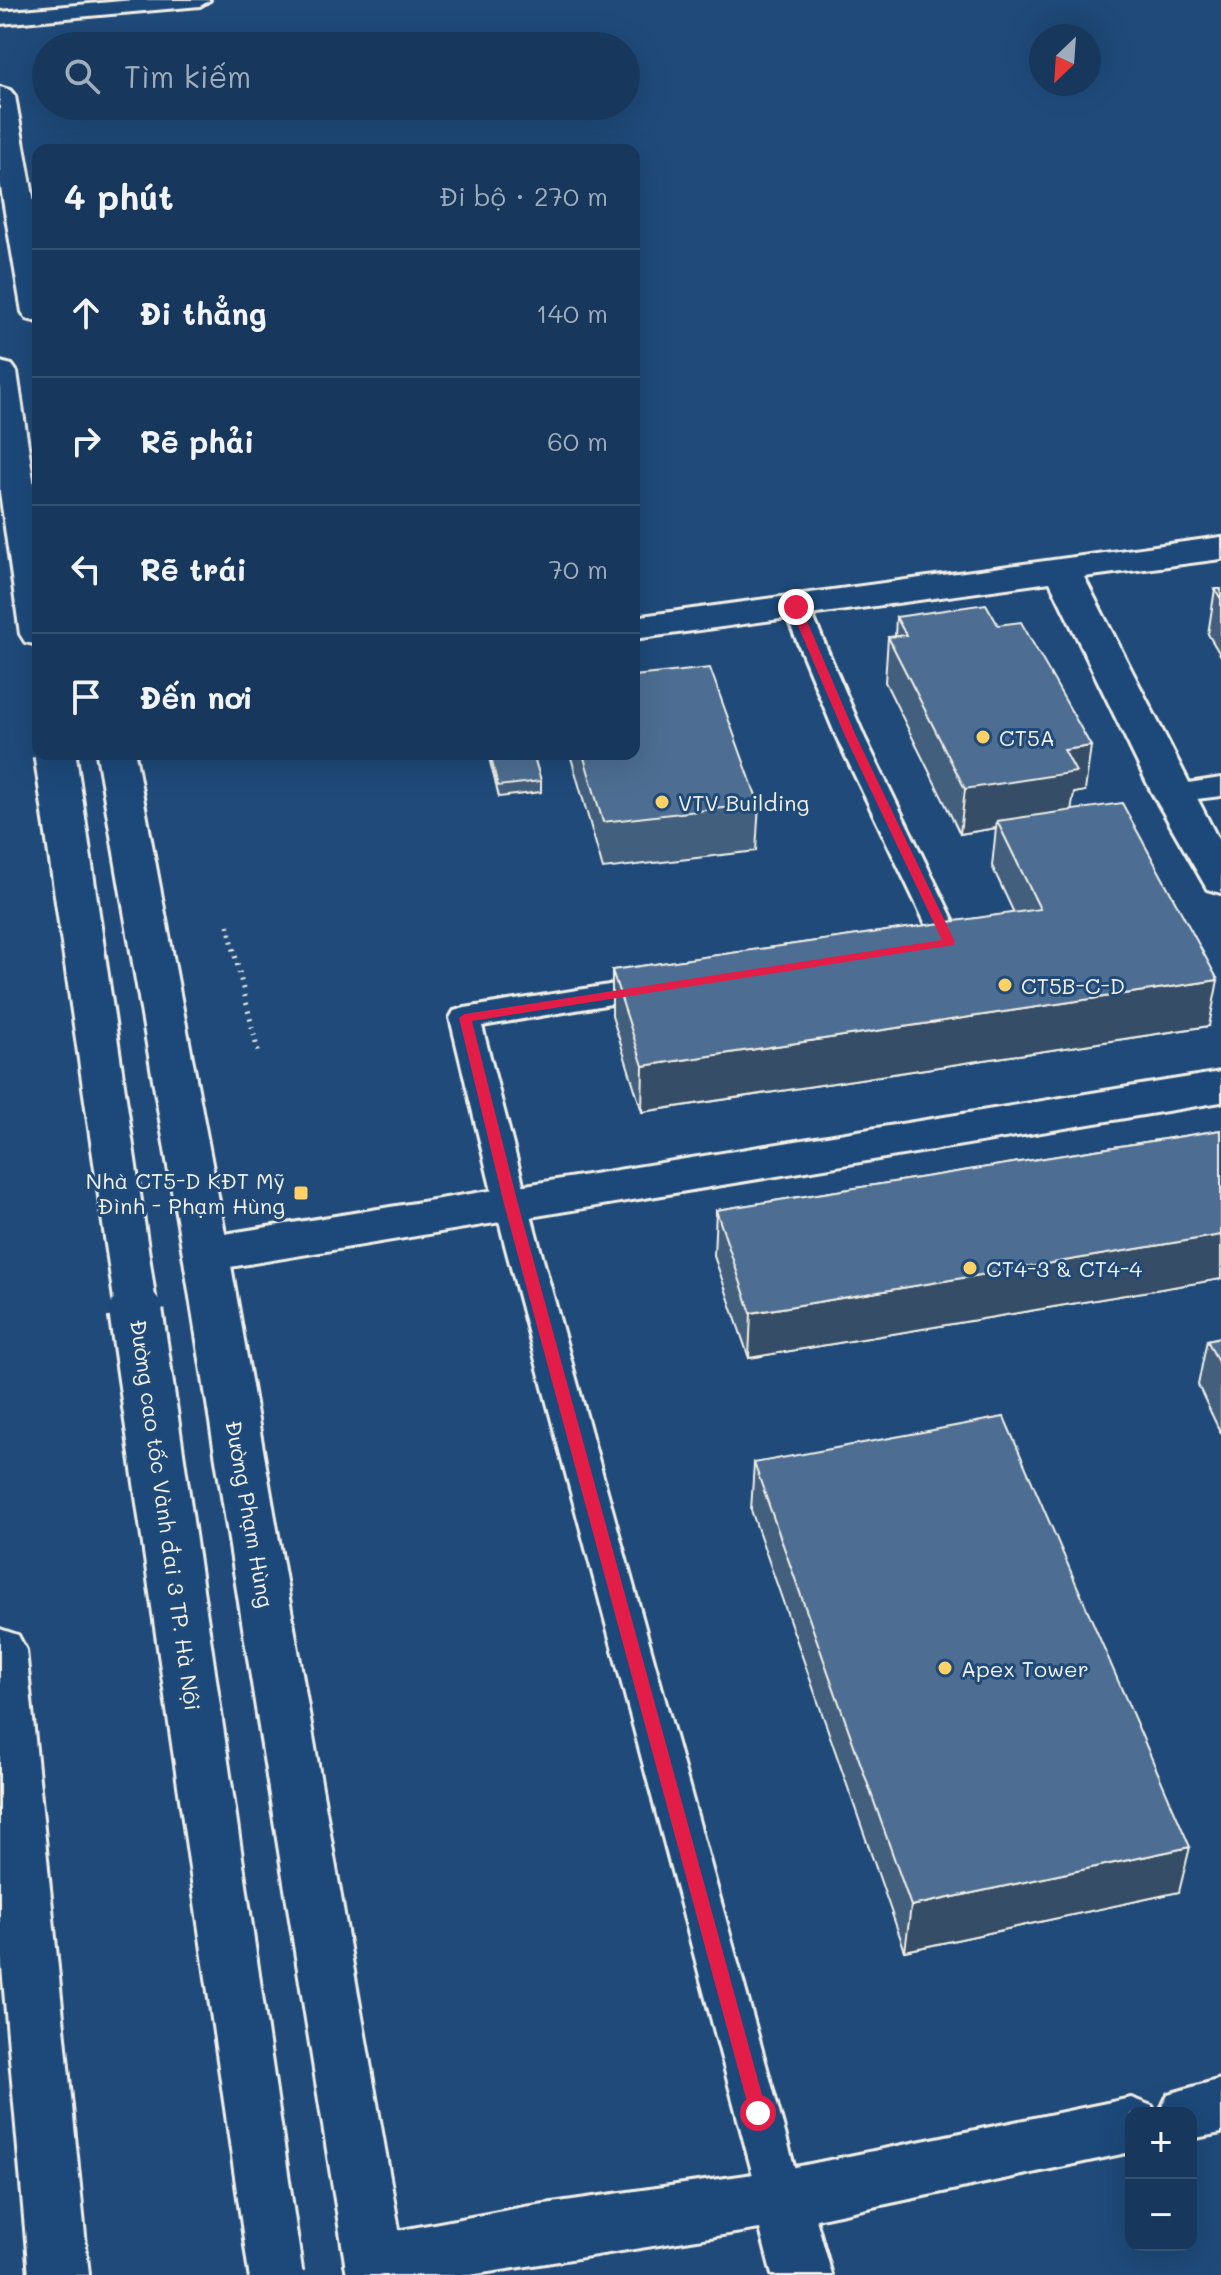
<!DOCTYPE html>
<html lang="vi">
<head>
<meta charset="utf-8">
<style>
  :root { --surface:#17385c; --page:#244365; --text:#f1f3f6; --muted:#9eacbb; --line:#365272 }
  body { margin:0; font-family:Mali,sans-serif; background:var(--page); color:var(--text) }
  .controls { position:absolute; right:24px; bottom:24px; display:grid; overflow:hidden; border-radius:16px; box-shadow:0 8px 32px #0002 }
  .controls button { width:72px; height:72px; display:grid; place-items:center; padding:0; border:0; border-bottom:2px solid var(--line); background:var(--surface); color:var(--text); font:40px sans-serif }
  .compass { position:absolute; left:1029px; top:24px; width:72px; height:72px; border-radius:50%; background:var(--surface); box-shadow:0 8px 32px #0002; rotate:205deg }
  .stop { position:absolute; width:24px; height:24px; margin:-18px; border:6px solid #e11d48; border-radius:50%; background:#fff }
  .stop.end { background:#e11d48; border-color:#fff; box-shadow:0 2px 8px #0008 }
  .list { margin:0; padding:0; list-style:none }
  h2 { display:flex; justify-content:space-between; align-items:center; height:104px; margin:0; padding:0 32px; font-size:34px }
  h2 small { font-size:26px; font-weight:400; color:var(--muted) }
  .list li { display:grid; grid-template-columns:52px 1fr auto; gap:24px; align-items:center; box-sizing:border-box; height:128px; padding:0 32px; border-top:2px solid var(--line) }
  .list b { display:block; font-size:30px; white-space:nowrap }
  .list em { font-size:26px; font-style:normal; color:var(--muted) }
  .icon { flex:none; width:44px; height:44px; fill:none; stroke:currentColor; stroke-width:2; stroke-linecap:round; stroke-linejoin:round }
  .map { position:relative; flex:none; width:1221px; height:2275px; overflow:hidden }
  .search { position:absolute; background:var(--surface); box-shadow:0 8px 32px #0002; left:32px; top:32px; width:608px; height:88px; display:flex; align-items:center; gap:20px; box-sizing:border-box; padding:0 28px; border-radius:44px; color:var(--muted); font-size:30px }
  .panel { position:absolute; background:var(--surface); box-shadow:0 8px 32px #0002; left:32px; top:144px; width:608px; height:616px; border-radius:16px }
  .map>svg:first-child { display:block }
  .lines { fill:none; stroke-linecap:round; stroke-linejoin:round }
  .service-casing { stroke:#f4f1e8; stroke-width:6 }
  .minor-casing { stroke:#f4f1e8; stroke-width:6 }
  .primary-casing { stroke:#f4f1e8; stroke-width:6 }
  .motorway-casing { stroke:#f4f1e8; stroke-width:6 }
  .path { stroke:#f4f1e8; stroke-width:5; stroke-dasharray:2 6; stroke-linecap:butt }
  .service { fill:#1f4a7a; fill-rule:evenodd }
  .minor { fill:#1f4a7a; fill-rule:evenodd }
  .primary { fill:#1f4a7a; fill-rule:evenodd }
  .motorway { fill:#1f4a7a; fill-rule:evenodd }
  .motorway-bridge-far1-casing { stroke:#f4f1e8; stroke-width:47; stroke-linecap:butt }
  .motorway-bridge-casing { stroke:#f4f1e8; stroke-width:59; stroke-linecap:butt }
  .motorway-bridge-far1 { stroke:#1f4a7a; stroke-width:41 }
  .motorway-bridge { stroke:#1f4a7a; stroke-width:53 }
  .wall { fill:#425f7e; stroke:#f4f1e8; stroke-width:2 }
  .shaded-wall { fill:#364d66; stroke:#f4f1e8; stroke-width:2 }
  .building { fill:#4d6e92; stroke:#f4f1e8; stroke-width:2 }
  .route { fill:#e11d48 }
  .poi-dot { fill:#ffd166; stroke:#1f4a7a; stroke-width:3 }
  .labels { text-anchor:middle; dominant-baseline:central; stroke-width:6; stroke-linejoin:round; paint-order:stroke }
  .poi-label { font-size:22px; fill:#f4f1e8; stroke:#1f4a7a; text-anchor:start }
  .street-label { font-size:22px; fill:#f4f1e8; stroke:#1f4a7a }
</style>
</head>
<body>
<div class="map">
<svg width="1221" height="2275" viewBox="0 0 1221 2275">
  <rect width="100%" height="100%" fill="#1f4a7a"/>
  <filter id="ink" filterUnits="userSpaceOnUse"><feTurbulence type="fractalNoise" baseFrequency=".0125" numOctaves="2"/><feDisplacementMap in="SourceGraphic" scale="16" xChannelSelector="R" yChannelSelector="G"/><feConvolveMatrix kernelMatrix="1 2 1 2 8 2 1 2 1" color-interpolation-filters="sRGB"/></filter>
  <g filter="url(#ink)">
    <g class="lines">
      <g class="service-casing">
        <g id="service">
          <polygon points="133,0 210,0 200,6 0,24 0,12"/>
          <polygon points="796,599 805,601 809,607 864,736 964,942 960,949 928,956 917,953 913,946 917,939 931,935 836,736 783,607 787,601"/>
          <polygon points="1221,778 1221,796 1172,802 1162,799 1158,793 1162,787"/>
          <polygon points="653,978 664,981 668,988 664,995 482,1026 539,1245 803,2198 796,2212 781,2218 766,2212 759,2198 505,1245 450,1018 454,1011 465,1008"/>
        </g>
      </g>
      <g class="minor-casing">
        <g id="minor">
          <polygon points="1221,537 1221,559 1084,577 1221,845 1221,893 1207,889 1152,793 1050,582 634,639 634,617"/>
          <polygon points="1221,1072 1221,1102 206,1271 190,1266 183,1254 190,1242 206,1237"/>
          <polygon points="1221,2079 1221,2133 1191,2139 1191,2113 1159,2113 1168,2094"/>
          <polygon points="1131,2098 1152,2106 1155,2113 1131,2113 1131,2152 816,2219 832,2275 772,2275 760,2229 470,2275 350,2275 345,2264 354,2243 375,2235 524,2207 781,2170"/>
        </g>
      </g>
      <g class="primary-casing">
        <g id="primary">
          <polygon points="0,87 10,90 15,96 38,224 38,322 27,319 22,312 0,182"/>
          <polygon points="97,754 135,754 229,1254 407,2275 347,2275 183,1254"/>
        </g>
      </g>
      <g class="motorway-casing">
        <g id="motorway">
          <polygon points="0,362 12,365 17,372 38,513 38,645 25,642 20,634 0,492"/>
          <polygon points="0,1629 18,1635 26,1650 89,2275 29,2275 0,1944"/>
        </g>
      </g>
      <polyline class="path" points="228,925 258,1052"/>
      <use href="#service" class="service"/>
      <use href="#minor" class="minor"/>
      <use href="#primary" class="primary"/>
      <use href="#motorway" class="motorway"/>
      <g class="motorway-bridge-far1-casing">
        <polyline id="motorway-bridge-far1" points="55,754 137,1315"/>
      </g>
      <g class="motorway-bridge-casing">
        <polyline id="motorway-bridge" points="136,1313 276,2275"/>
      </g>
      <use href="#motorway-bridge-far1" class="motorway-bridge-far1"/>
      <use href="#motorway-bridge" class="motorway-bridge"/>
    </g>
    <g class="wall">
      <polygon points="1215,589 1221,589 1221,656 1208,634"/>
      <polygon points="896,617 1085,791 1074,793 1071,810 1209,1026 642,1112 612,1016 612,970 1014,913 992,866 996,828 960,834 885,682 888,637 895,637"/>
      <polygon points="488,754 533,754 541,781 541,792 499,797"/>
      <polygon points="570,754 634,754 759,804 756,851 603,869"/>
      <polygon points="1221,1130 1221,1279 749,1358 714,1256 716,1210"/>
      <polygon points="1221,1337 1221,1434 1198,1385 1207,1340"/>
      <polygon points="754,1463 1179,1892 905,1951 751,1510"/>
    </g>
    <g class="shaded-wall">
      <polygon points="1091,746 1085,791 1074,793 1070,817 997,821 996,828 960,834 965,789 1064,750"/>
      <polygon points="1218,980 1209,1026 642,1112 643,1066"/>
      <polygon points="1221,1235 1221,1279 749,1358 751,1313"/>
      <polygon points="1190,1847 1179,1892 905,1951 911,1906"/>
    </g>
    <g class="building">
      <polygon points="1215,589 1221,589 1221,599"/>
      <polygon points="986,604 998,625 1021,622 1091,746 1064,750 1076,772 965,789 888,637 906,635 896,617"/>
      <polygon points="710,668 759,804 603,822 583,754 634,754 634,676"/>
      <polygon points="490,754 533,754 541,781 498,786"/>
      <polygon points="1122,803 1218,980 643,1066 612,970 1040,909 997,821"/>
      <polygon points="1221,1130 1221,1235 751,1313 716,1210"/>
      <polygon points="1221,1337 1221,1368 1207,1340"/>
      <polygon points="1004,1417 1190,1847 911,1906 754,1463"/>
    </g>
  </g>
  <polygon class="route" points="796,603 801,607 856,736 955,942 953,945 472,1021 518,1204 767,2113 758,2121 750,2113 504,1204 459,1018 465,1014 942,940 845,736 790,607"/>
  <g class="poi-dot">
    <circle cx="983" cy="737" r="8"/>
    <circle cx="662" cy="802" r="8"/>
    <circle cx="1005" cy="985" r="8"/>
    <rect x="293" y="1185" width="16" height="16" rx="4"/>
    <circle cx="970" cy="1268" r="8"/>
    <circle cx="945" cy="1668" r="8"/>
  </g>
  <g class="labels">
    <g class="poi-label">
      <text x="999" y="737">CT5A</text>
      <text x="678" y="802">VTV Building</text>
      <text x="1021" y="985">CT5B-C-D</text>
      <text x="285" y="1180" text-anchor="end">Nhà CT5-D KĐT Mỹ<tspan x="285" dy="25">Đình - Phạm Hùng</tspan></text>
      <text x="986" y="1268">CT4-3 &amp; CT4-4</text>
      <text x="961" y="1668">Apex Tower</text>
    </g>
    <g class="street-label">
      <text transform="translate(250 1514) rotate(80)">Đường Phạm Hùng</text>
      <text transform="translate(166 1515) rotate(82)">Đường cao tốc Vành đai 3 TP. Hà Nội</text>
    </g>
  </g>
</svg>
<div class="controls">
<button>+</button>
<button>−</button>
</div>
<svg class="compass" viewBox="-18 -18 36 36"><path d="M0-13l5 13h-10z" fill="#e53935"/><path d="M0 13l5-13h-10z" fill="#9eacbb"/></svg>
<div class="stop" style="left:758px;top:2113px"></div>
<div class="stop end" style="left:796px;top:607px"></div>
<div class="search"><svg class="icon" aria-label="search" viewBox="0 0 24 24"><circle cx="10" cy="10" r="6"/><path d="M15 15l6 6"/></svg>Tìm kiếm</div>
<section class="panel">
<h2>4 phút<small>Đi bộ · 270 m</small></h2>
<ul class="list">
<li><svg class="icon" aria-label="ahead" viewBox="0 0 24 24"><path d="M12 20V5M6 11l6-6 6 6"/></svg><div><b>Đi thẳng</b></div><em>140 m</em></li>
<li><svg class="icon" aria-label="right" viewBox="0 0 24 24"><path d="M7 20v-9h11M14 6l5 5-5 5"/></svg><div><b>Rẽ phải</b></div><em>60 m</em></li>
<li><svg class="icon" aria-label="left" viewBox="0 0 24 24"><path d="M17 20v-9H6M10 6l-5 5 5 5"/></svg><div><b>Rẽ trái</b></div><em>70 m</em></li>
<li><svg class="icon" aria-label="arrive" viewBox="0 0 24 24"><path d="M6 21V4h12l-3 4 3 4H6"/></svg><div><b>Đến nơi</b></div></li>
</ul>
</section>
</div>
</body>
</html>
